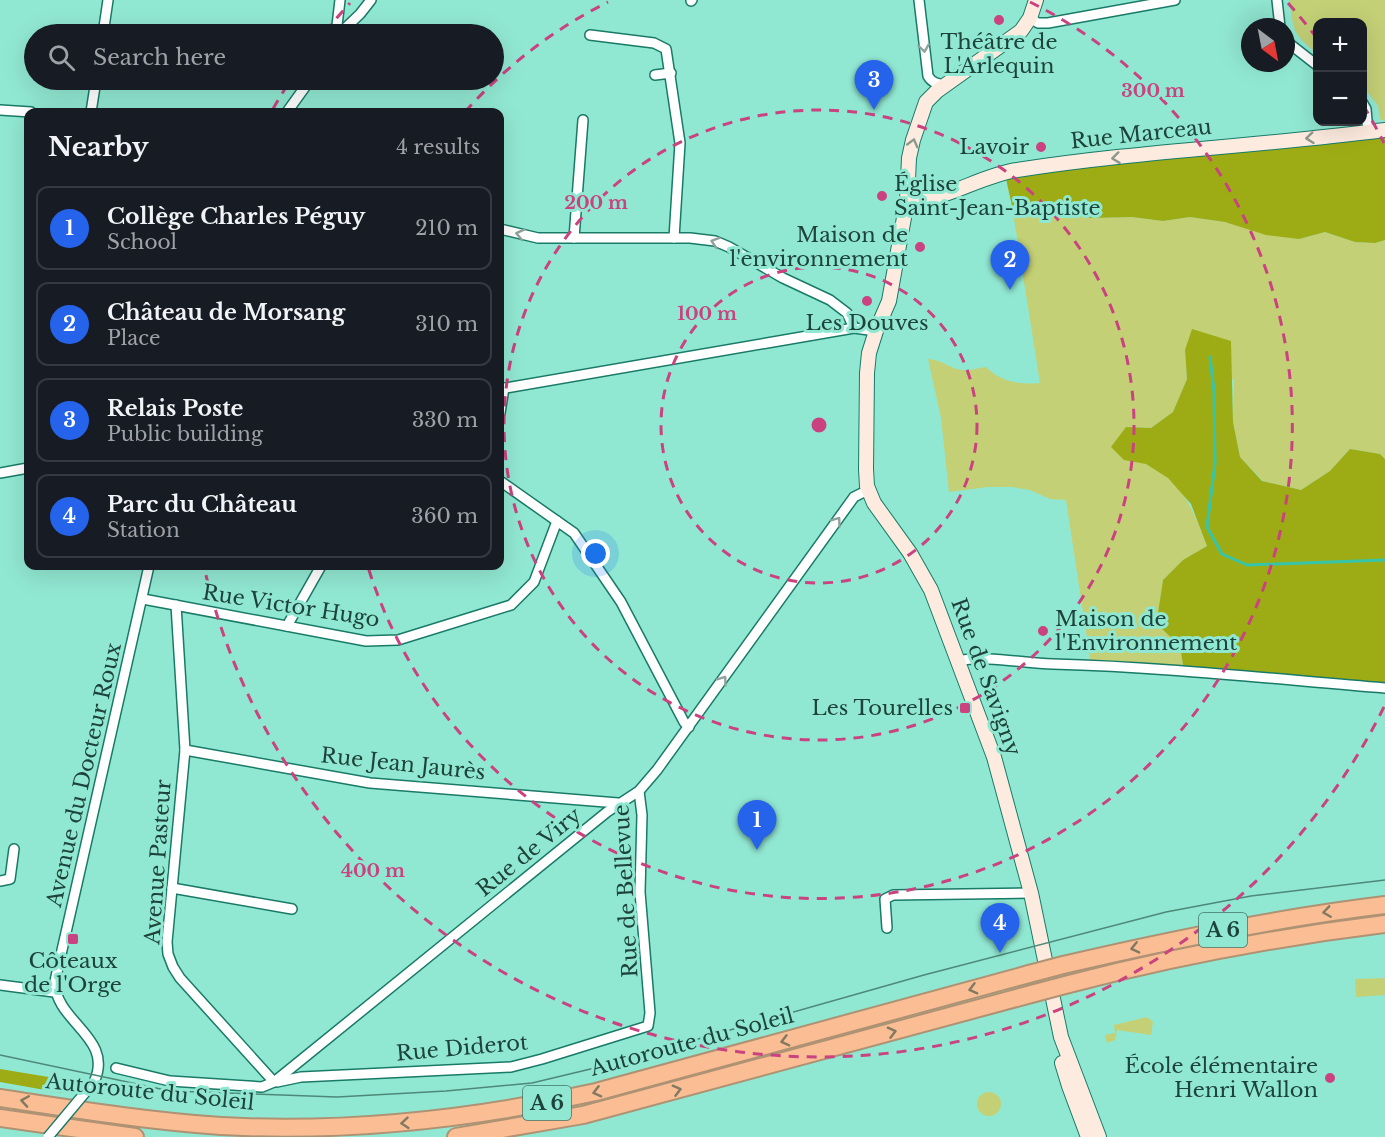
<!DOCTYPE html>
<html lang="en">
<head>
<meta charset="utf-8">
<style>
  :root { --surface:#171b24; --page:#242831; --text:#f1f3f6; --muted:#9ea1a6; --line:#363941; --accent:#2563eb }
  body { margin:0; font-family:"Libre Baskerville",serif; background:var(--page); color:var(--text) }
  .controls { position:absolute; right:18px; top:18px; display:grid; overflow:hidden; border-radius:12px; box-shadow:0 6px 24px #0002 }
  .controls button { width:54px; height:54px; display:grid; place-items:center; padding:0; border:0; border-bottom:2px solid var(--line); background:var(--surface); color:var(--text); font:30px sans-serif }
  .compass { position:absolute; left:1241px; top:18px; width:54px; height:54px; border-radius:50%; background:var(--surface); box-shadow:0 6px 24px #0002; rotate:148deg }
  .you { position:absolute; left:596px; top:554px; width:21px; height:21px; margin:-15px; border:4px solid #fff; border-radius:50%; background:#1a73e8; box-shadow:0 0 0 9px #1a73e833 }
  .badge { display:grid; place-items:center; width:39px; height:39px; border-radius:50%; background:var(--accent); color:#fff; font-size:20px; font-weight:700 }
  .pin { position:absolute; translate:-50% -50px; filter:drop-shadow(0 2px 3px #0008) }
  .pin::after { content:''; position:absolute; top:32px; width:21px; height:18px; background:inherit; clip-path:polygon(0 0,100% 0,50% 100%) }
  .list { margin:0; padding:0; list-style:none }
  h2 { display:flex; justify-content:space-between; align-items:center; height:78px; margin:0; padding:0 24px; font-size:26px }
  h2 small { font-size:20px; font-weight:400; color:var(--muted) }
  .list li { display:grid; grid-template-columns:39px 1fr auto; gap:18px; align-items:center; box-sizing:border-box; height:84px; margin:0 12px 12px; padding:0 12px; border:2px solid var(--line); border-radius:12px }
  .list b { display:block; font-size:22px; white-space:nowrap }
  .list p { margin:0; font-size:20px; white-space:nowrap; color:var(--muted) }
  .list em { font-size:20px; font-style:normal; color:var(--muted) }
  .icon { flex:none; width:33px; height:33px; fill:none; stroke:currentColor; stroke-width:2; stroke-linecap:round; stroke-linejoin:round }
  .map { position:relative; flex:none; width:1385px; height:1137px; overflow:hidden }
  .search { position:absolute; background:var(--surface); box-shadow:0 6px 24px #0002; left:24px; top:24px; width:480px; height:66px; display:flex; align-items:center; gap:15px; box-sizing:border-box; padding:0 21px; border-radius:33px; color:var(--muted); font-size:22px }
  .panel { position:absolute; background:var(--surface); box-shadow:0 6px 24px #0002; left:24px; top:108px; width:480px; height:462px; border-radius:12px }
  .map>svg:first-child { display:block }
  .green { fill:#c3d076 }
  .forest { fill:#9dac15 }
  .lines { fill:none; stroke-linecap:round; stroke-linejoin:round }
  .stream { stroke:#36c5a8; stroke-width:3 }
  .street-casing { stroke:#197a67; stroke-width:12 }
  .secondary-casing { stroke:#197a67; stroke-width:16 }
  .highway-casing { stroke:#ae9274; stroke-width:20 }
  .street { stroke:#fff; stroke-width:9 }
  .secondary { stroke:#feebdf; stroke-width:14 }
  .highway { stroke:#fbbd93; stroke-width:16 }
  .tram { stroke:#4e8879; stroke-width:1.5 }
  .street-bridge-casing { stroke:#197a67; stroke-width:12; stroke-linecap:butt }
  .highway-bridge-casing { stroke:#ae9274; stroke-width:20; stroke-linecap:butt }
  .street-bridge { stroke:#fff; stroke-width:9 }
  .highway-bridge { stroke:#fbbd93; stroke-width:16 }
  .oneway { stroke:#8ea19c }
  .oneway2 { stroke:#8e978c }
  .oneway3 { stroke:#817a62 }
  .ring { fill:none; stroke:#ca4280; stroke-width:3; stroke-dasharray:10 8 }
  .poi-dot { fill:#ca4280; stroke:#91e8d2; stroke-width:2 }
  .labels { text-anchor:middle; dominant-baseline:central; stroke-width:6; stroke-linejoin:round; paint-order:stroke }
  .shield { fill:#91e8d2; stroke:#407468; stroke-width:1.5 }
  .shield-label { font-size:20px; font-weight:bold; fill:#1e433a }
  .poi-label { font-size:21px; fill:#1e433a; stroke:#91e8d2; text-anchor:end }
  .street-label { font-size:21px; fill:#1e433a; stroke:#91e8d2 }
  .centre { fill:#ca4280; stroke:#91e8d2; stroke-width:3 }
  .ring-label { font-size:18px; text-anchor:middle; font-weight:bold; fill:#ca4280; stroke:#91e8d2; stroke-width:6; stroke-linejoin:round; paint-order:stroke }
</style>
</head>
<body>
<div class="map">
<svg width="1385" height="1137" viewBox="0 0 1385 1137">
  <rect width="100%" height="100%" fill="#91e8d2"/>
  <g class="green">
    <path d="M 1289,0 L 1385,0 L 1385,121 L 1380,119 L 1378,106 L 1363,86 L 1362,22 L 1318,22 L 1317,53 C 1292,34 1294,30 1289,0 Z"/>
    <path d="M 1012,206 L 1027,214 L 1070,206 L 1091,218 L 1132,217 L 1163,221 L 1190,217 L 1225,222 L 1299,239 L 1325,232 L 1355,242 L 1375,243 L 1385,240 L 1385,459 L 1380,454 L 1350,449 L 1330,471 L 1301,490 L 1263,481 L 1240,457 L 1233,422 L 1234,380 L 1185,350 L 1187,379 L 1173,412 L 1151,428 L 1126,427 L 1124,460 C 1131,461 1140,461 1147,464 C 1183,481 1194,512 1207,546 L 1183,560 L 1163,580 L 1158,613 L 1161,628 L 1180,646 L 1184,671 L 1091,665 L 1066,500 L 1050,499 L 1030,490 L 1012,487 L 988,487 L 949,492 L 941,418 L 928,359 C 940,359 950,368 961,370 C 970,371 978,368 986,367 C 1001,382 1020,385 1040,383 Z"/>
    <polygon points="1385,978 1385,995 1356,997 1355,979"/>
    <polygon points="1147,1017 1153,1022 1151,1035 1117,1030 1115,1040 1107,1043 1105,1035 1115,1033 1114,1025"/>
    <circle cx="989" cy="1104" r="12"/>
  </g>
  <g class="forest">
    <polygon points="1385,134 1385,240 1375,243 1355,242 1325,232 1299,239 1266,235 1225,222 1190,217 1163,221 1132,217 1090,218 1070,206 1027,214 1012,206 1006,179 1046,171"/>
    <polygon points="1192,329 1231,341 1233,422 1240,457 1262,481 1301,490 1330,471 1350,449 1380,454 1385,459 1385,688 1184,671 1180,646 1161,628 1158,613 1163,580 1183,560 1207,546 1191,504 1168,478 1146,464 1124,460 1111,447 1126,427 1151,428 1173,412 1187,379 1185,350"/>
    <polygon points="0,1069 73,1081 62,1093 0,1082"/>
  </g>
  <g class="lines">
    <polyline class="stream" points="1210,357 1214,391 1215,463 1207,527 1222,554 1247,565 1385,560"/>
    <g class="street-casing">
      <g id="street">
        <path d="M 919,0 L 928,76 C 932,83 938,84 945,85"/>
        <polyline points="1277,0 1280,27"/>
        <polyline points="691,1 692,0"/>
        <polyline points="1030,18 1038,23 1048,23 1175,0"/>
        <polyline points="103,34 108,0"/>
        <polyline points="336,34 340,0"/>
        <polyline points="339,34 360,14 371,0"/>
        <polyline points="590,35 654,43 666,49 680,143 674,238"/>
        <polyline points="1286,41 1318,66"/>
        <polyline points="655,75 671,73"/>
        <polyline points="1362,102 1366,109 1368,132"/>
        <polyline points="0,110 31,112"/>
        <polyline points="91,112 96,80"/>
        <polyline points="287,112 310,80"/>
        <polyline points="500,229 538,238 690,238 715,241 729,247 783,278 830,300 847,313 854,328"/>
        <polyline points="574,238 583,120"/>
        <polyline points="500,389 854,328 876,331"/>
        <polyline points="500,413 504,388"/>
        <polyline points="0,473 28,468"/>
        <polyline points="500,481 574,533 621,602 684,722 689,727"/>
        <polyline points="143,599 366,641 398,640 511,605 534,582 557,521"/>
        <polyline points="176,605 185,750 167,942 168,954 173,967 180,978 274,1082"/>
        <polyline points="287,626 321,566"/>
        <path d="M 957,661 C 988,655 1021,663 1053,664 C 1164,667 1274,679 1385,688"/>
        <polyline points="185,750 370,783 618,803"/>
        <polyline points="0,881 10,879 14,849"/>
        <polyline points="172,888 292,909"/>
        <polyline points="887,928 885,899 893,895 1031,893"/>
        <polyline points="0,985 54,992"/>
        <polyline points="116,1068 170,1081 262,1087 274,1082 607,812 639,791 657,770 854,497 868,490"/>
        <path d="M 94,1082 C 115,1037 54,1022 55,981 L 149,566"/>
        <polyline points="277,1082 301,1077 511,1067 542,1059 648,1026 650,1013 640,892 642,815 639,791"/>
      </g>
    </g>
    <g class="secondary-casing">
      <g id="secondary">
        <polyline points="1036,0 1030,18 1021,31 937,91 926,102 913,140 909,158 907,201 889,301 876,331 869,353 867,373 866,469 867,486 874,503 910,553 931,590 994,757 1031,893 1061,1037 1099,1137"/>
        <path d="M 907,201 C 947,201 978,176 1017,170 C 1139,151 1263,146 1385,130"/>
        <polyline points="1062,1063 1069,1086 1088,1137"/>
      </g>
    </g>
    <g class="highway-casing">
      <g id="highway">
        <path d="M 1063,965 C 1170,940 1276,918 1385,905"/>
        <path d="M 1069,984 C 1173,957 1278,937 1385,924"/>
        <path d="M 0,1098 C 73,1109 147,1121 221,1126 C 348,1133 473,1119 596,1092 L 1029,974"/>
        <polyline points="0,1118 135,1137"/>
        <polyline points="456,1137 583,1115 1035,993"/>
      </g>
    </g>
    <use href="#street" class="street"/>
    <use href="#secondary" class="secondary"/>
    <use href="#highway" class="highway"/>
    <polyline class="tram" points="0,1055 170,1091 337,1097 446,1091 532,1083 603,1066 924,975 1166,912 1251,896 1385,880"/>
    <g class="street-bridge-casing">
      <polyline id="street-bridge" points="48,1137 94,1082"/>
    </g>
    <g class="highway-bridge-casing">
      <g id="highway-bridge">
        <polyline points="1029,974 1063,965"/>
        <polyline points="1035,993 1069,984"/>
      </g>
    </g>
    <use href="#street-bridge" class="street-bridge"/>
    <use href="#highway-bridge" class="highway-bridge"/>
  </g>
  <defs><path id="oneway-chevron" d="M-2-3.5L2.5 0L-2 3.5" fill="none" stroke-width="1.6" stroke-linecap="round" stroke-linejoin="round" transform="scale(1.5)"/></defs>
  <g class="oneway">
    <use href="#oneway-chevron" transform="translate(924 48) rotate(82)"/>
    <use href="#oneway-chevron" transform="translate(520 234) rotate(-167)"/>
    <use href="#oneway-chevron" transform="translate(715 242) rotate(-163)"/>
    <use href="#oneway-chevron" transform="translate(837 521) rotate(-54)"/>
    <use href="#oneway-chevron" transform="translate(723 680) rotate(-54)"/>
  </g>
  <g class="oneway2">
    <use href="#oneway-chevron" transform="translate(1310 138) rotate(174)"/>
    <use href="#oneway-chevron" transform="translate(913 143) rotate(-75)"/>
    <use href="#oneway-chevron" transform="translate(1116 158) rotate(173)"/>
  </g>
  <g class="oneway3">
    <use href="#oneway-chevron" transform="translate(1327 912) rotate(172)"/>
    <use href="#oneway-chevron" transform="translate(1135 948) rotate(167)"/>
    <use href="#oneway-chevron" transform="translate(973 989) rotate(165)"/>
    <use href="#oneway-chevron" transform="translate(892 1032) rotate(-15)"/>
    <use href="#oneway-chevron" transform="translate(785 1041) rotate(165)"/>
    <use href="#oneway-chevron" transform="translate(677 1090) rotate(-15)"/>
    <use href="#oneway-chevron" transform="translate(597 1092) rotate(166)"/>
    <use href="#oneway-chevron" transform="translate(25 1101) rotate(-171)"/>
    <use href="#oneway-chevron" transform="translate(405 1123) rotate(175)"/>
  </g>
  <g class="ring">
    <circle cx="819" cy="425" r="158"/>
    <circle cx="819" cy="425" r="315"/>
    <path d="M465 112A473 473 0 0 1 608 2M1030 2A473 473 0 1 1 368 567"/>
    <path d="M1384 707A631 631 0 0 1 204 567M273 109A631 631 0 0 1 290 81M325 32A631 631 0 0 1 350 3M1288 3A631 631 0 0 1 1316 37M1363 105A631 631 0 0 1 1384 143"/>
  </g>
  <g class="poi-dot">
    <circle cx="999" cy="20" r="6"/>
    <circle cx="1041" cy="147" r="6"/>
    <circle cx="882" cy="196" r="6"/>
    <circle cx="920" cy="247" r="6"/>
    <circle cx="867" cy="301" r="6"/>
    <circle cx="1043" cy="631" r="6"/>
    <rect x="959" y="702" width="12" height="12" rx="3"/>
    <rect x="67" y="933" width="12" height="12" rx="3"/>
    <circle cx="1330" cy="1078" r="6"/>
  </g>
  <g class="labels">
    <g class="shield">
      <rect x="1199" y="913" width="48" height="34" rx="4.5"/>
      <rect x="523" y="1086" width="48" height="34" rx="4.5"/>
    </g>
    <g class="shield-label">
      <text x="1223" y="930">A 6</text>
      <text x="547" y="1103">A 6</text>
    </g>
    <g class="poi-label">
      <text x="999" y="42" text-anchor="middle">Théâtre de<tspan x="999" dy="24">L'Arlequin</tspan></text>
      <text x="1029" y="147">Lavoir</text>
      <text x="894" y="184" text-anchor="start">Église<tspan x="894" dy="24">Saint-Jean-Baptiste</tspan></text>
      <text x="908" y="235">Maison de<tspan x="908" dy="24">l'environnement</tspan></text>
      <text x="867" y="323" text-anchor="middle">Les Douves</text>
      <text x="1055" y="619" text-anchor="start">Maison de<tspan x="1055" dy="24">l'Environnement</tspan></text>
      <text x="953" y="708">Les Tourelles</text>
      <text x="73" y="961" text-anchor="middle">Côteaux<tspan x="73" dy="24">de l'Orge</tspan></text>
      <text x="1318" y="1066">École élémentaire<tspan x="1318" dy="24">Henri Wallon</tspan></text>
    </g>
    <g class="street-label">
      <text transform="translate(1141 134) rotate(-6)">Rue Marceau</text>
      <text transform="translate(291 606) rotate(9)">Rue Victor Hugo</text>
      <text transform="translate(986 677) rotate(70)">Rue de Savigny</text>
      <text transform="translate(403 764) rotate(6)">Rue Jean Jaurès</text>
      <text transform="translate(84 775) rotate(-77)">Avenue du Docteur Roux</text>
      <text transform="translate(529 852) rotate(-39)">Rue de Viry</text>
      <text transform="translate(158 862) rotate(-86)">Avenue Pasteur</text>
      <text transform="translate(626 891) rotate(-93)">Rue de Bellevue</text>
      <text transform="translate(692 1042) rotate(-15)">Autoroute du Soleil</text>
      <text transform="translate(462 1048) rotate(-5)">Rue Diderot</text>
      <text transform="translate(150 1092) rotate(6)">Autoroute du Soleil</text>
    </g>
  </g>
  <circle cx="819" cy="425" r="9" class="centre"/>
  <g class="ring-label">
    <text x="1153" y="97">300 m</text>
    <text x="596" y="209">200 m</text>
    <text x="707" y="320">100 m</text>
    <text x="373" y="877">400 m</text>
  </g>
</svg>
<div class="controls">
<button>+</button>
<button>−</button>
</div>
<svg class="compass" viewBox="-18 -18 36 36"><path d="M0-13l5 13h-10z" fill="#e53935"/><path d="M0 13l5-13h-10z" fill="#9ea1a6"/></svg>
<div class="you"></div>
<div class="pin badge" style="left:757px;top:850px">1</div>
<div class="pin badge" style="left:1010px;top:290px">2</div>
<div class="pin badge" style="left:874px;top:110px">3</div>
<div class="pin badge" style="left:1000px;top:953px">4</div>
<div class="search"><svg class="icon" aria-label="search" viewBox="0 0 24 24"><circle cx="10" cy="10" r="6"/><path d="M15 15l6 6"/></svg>Search here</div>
<section class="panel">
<h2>Nearby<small>4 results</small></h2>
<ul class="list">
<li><span class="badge">1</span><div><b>Collège Charles Péguy</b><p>School</p></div><em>210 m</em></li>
<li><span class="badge">2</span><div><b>Château de Morsang</b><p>Place</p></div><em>310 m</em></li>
<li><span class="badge">3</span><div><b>Relais Poste</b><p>Public building</p></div><em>330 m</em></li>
<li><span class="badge">4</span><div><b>Parc du Château</b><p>Station</p></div><em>360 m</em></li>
</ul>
</section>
</div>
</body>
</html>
